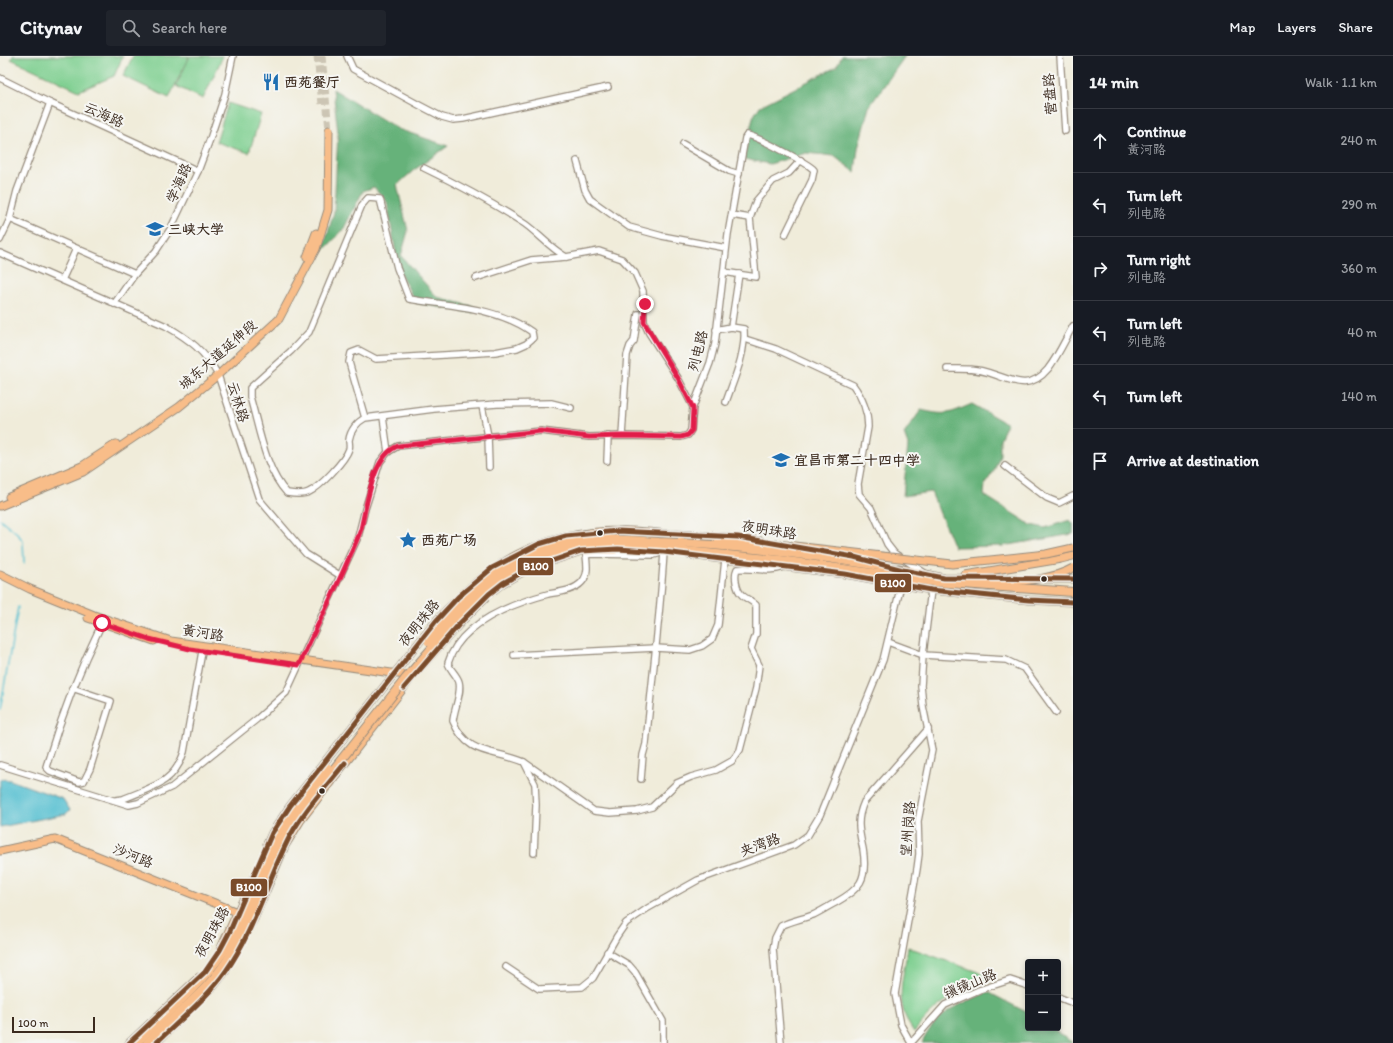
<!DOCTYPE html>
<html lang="en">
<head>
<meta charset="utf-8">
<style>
  :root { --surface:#171b24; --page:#20242c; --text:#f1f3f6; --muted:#9ea1a6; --line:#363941 }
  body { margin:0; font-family:Itim,"LXGW WenKai TC",sans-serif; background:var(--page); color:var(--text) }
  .controls { position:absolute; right:12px; bottom:12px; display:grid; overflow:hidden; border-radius:4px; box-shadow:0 2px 6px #0003 }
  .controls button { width:36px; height:36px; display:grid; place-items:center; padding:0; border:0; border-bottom:1px solid var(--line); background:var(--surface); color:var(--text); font:20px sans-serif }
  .scale { position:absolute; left:12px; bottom:10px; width:83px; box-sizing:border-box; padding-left:4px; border:2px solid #3b2a1e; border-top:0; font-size:11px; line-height:14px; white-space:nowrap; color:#3b2a1e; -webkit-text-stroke:3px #f6f6f2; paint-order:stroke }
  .stop { position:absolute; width:12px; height:12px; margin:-9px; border:3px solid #e11d48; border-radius:50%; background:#fff }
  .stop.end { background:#e11d48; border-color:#fff; box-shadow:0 1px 4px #0008 }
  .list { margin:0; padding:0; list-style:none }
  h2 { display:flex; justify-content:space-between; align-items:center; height:52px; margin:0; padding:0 16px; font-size:17px }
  h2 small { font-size:13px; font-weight:400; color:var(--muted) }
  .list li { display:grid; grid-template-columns:26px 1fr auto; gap:12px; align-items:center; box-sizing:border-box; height:64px; padding:0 16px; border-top:1px solid var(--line) }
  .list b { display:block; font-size:15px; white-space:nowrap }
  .list p { margin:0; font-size:13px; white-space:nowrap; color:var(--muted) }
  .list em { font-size:13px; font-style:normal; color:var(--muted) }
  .icon { flex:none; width:22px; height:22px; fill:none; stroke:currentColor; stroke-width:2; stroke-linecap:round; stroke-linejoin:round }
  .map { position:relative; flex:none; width:1073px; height:987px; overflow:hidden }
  header { display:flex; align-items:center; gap:24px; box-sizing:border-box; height:56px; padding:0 20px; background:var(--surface); border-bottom:1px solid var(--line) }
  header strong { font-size:19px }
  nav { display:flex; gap:22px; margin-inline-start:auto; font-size:14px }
  .search { width:280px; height:36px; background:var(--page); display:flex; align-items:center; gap:10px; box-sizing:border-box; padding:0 14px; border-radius:4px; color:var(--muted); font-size:15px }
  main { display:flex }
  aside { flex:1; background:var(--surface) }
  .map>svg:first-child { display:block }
  .green { fill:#7ecf90; stroke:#5c7c57 }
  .forest { fill:#66b27a; stroke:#506e4c }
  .water { fill:#56c0d1; stroke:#487578 }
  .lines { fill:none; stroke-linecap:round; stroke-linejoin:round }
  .stream { stroke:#56c0d1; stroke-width:1.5 }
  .major-tunnel { stroke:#ccc5b4; stroke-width:7; stroke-dasharray:7 3.5; stroke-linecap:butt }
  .minor-casing { stroke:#968b7c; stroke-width:8 }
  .major-casing { stroke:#968b7c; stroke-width:9 }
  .minor { stroke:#fff; stroke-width:5.5 }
  .major { stroke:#f8bd89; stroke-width:7 }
  .major-bridge-casing { stroke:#968b7c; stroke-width:9; stroke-linecap:butt }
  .highway-bridge-casing { stroke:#968b7c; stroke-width:10; stroke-linecap:butt }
  .major-bridge { stroke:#f8bd89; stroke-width:7 }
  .highway-bridge { stroke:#f8bd89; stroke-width:8 }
  .bus-1-casing { stroke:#f6f6f2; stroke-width:8 }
  .bus-1 { stroke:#7a4b2a; stroke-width:5 }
  .route { stroke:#e11d48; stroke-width:5 }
  .bus-dot { fill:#3b2a1e; stroke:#f6f6f2; stroke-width:1.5 }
  .labels { text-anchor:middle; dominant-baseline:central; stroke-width:4; stroke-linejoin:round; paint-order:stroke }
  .poi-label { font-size:14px; font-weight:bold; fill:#3b2a1e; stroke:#f6f6f2; text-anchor:start }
  .street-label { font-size:14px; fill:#3b2a1e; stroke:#f6f6f2 }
  .line-badge { stroke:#f6f6f2; stroke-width:1.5 }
  .badge-label { font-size:11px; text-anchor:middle; font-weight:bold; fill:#fff }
</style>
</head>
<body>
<header>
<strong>Citynav</strong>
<div class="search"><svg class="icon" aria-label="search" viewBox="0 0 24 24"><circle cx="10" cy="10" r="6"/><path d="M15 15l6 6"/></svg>Search here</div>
<nav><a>Map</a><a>Layers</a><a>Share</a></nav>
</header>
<main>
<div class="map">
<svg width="1073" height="987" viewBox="0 0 1073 987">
  <rect width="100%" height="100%" fill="#f6f6f2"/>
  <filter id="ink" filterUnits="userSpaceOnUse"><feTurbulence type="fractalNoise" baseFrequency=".025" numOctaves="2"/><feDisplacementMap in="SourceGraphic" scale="8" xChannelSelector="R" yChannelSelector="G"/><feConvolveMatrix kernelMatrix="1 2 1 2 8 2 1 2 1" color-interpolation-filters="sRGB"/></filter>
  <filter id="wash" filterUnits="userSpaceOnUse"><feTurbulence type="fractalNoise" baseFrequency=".012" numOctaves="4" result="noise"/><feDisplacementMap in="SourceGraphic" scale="16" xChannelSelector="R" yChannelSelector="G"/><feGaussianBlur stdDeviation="0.9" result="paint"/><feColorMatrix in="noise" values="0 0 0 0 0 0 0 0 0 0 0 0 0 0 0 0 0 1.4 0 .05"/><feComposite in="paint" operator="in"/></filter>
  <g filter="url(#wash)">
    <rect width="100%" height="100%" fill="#f0ecda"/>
    <g class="green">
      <polygon points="13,0 123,0 114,20 79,35 11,3"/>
      <polygon points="133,0 189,0 169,42 123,20"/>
      <polygon points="190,0 223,0 203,43 176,30"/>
      <polygon points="228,47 261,58 249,97 216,86"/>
      <path d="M 908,891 L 986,919 L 990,925 C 956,935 936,948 914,976 C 893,947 903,924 908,891 Z"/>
    </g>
    <g class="forest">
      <polygon points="842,0 905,0 869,51 858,92 855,116 834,100 806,97 770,108 744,103 753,61 760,50 836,11"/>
      <polygon points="333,33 398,73 448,90 414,114 397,129 408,175 401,200 437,241 475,251 473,257 416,247 399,215 387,146 374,131 363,135 343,174 322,196 334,156 338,77"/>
      <path d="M 972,348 L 1007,368 L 1000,383 L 1000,399 L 994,415 L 985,428 L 984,439 L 1031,469 L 1045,472 L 1070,464 L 1073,468 L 1073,478 L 1003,490 L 954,491 L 931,436 L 903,440 L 908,389 L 904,378 L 921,354 C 947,360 948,358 972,348 Z"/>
      <path d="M 988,936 L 1028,957 L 1028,972 L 1051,972 L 1073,987 L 922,987 C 936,956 959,949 988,936 Z"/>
    </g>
    <polygon class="water" points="0,723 10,724 63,743 70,754 66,758 0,771"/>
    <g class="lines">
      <g class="stream">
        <polyline points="0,463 17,477 23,485 24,507"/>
        <polyline points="0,654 18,551"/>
      </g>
    </g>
  </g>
  <g filter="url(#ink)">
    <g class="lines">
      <g class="major-tunnel">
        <polyline points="317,0 322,48"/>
        <polyline points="322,0 329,74"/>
      </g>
      <g class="minor-casing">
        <g id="minor">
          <polyline points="347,0 353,13 419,49 442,61 453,64 463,63 608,31"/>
          <polyline points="1060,0 1065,75"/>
          <polyline points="0,22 50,47 198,115"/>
          <polyline points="50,47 17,135 10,163 135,218"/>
          <polyline points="683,88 729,115 739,118"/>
          <polyline points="577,105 585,134 590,143 629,171 662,180 726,192"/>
          <path d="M 424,112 C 459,129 493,147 525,168 C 539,178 550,192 566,201"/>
          <polyline points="732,159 750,162"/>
          <polyline points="0,184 10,163"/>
          <path d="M 0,197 L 166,270 C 189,283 205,295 218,319 L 259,443 L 306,498 L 341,520"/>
          <polyline points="724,216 756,221 750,162 756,145 773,125 789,117 801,104"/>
          <polyline points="476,222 531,204 566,201 599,195 622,203 635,217 643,235 644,266 649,277 678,322 693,351"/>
          <polyline points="62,224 76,193"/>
          <polyline points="114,248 135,218 156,195 171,172 198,115 210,83 225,38 233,0"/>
          <polyline points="731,271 739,218"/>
          <path d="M 716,274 L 731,271 L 744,273 C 746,297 734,323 726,346"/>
          <path d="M 745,283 L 776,293 L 853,329 C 862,341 868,355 868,371 L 858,428 L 859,438 L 871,452 L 887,488 L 894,497 L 925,517"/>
          <path d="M 947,313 C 961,313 976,312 990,317 C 1012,324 1029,336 1048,313 C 1058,300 1065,284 1073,270"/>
          <polyline points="482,350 488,380 489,411"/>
          <polyline points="383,361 388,396"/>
          <path d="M 365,362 L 349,306 L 351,297 L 359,294 L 376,303 L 495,296 L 517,292 L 526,288 L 533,282 L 532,276 C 497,251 450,250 409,243 L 397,212 L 380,143 L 368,142 L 362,149 L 309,276 L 291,295 L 250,332 L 250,341 C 259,371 265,414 287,437 C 294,438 303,439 309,436 C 320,431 345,405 349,393 C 350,390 349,387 349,384 C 350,375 357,366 365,362 L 434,353 L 497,348 L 551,347 L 571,352"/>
          <polyline points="622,380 627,299 630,290 634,285 638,258"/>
          <polyline points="607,405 608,380"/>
          <polyline points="1005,410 1047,442 1059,447 1073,440"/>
          <polyline points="888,586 923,599 1006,604 1025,613 1056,656"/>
          <polyline points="514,599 655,592 690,594 702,590 712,583 718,569 725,504"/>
          <path d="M 72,632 L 111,645 L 90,713 L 84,725 L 79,726 L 50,715 L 46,711 C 61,660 80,612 103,565"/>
          <path d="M 524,706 L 594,755 L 610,757 L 637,755 L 652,751 L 677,727 L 691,721 L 716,714 L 732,705 L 740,694 L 756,632 L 759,609 L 751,593 L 756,578 L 756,549 C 751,544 746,543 742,539 C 736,534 734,519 737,513 C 754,511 767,517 785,511"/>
          <path d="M 0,709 L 129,749 L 138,747 L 172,731 L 257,663 L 286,637 L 358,481 L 365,453 L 380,406 L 388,396 L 398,390 L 541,375 L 589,381 L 622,380 L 681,381 L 688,379 L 691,374 L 693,351 L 710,307 L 715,288 L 728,178 L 745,82 L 747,79 C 756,80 808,107 814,114 L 812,124 L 785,179"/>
          <path d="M 116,744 L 123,743 C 151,731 174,728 184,696 L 203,590"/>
          <path d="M 534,797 L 536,749 L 535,728 L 524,706 C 493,693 468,701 453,665 C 454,653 462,637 459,626 C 457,619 450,614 448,607 C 460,567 511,548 548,538 C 559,536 574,535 582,526 C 589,518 587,508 586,499 L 592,498 L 654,499 L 664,496 C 660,560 652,624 646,688 L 643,699 L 641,723"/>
          <polyline points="607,896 629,909 635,916 663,965 663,987"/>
          <polyline points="506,911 539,933 582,931 593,922 617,880 626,867 648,852 698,824 794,789 808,779 820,759 883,604 901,529"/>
          <polyline points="1058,941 1073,947"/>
          <path d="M 781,987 L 773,893 L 775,882 L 781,870 C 791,865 802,863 813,859 C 820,856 827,851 835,847 C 860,833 868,824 863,793 C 859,775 856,764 864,746 L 928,673"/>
          <polyline points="911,987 901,969 895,938 917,813 919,798 918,765 932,694 923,650 921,630 923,599 931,534"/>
          <polyline points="911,987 945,949 979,934 1010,924 1028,930"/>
        </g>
      </g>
      <g class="major-casing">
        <g id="major">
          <polyline points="307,201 316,177"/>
          <polyline points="9,441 82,410 116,388"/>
          <polyline points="0,450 83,416 179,351 218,319 279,263 316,193 328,154 329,74"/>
          <polyline points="840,498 875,506"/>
          <polyline points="689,499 845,518 931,534 1029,544 1073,546"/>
          <polyline points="898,512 944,522 1015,523"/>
          <polyline points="0,518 30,533 94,559 171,585 412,620"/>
          <polyline points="965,519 1061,503 1073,500"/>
          <polyline points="1045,523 1073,523"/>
          <polyline points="88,562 154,585"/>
          <path d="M 267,788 L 272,777 L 290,750 L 436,565 C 488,507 539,476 618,475 C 635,474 653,477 670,478 C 700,479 730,480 761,485"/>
          <polyline points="0,795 55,783 242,858"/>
          <polyline points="220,894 253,822"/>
          <polyline points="129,987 199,921"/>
          <polyline points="156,987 214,930 225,916 254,863 285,790 301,764 413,620 461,566 489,538 503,527 528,513 581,495 615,494"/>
        </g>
      </g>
      <use href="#minor" class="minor"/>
      <use href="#major" class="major"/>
      <g class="major-bridge-casing">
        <g id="major-bridge">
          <polyline points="718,486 777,488 952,508 1046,498 1073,492"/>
          <path d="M 990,528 C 1016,525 1050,525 1073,512"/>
        </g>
      </g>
      <g class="highway-bridge-casing">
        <g id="highway-bridge">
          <path d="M 429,586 C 450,560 472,530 502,514 C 523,502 545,492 569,487 C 599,481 629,484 659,486 C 741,489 822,500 903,514"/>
          <path d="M 136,987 C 166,958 200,930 224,895 C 248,860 255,816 276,779 C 290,755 310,733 328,712"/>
          <path d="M 147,987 C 173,961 205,937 226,906 C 244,878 255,845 267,814 C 276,792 288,772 302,753 L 406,622 L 469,549 L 500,521 L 541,501 L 568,493 L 589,490 L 618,490 L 664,493 L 780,504 L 935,526 L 1073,536"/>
        </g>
      </g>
      <use href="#major-bridge" class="major-bridge"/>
      <use href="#highway-bridge" class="highway-bridge"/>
      <g class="bus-1-casing">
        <g id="bus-1">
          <polyline points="404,632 461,566 489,538 503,527 528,513 581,495 618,493 664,496 845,518 931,534 1029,544 1073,546"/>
          <polyline points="129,987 205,916 220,894 230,875 272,777 290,750 436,565 458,541 492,512 539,488 566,480 618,475 738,481 854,501 903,514 944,522 1073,523"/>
          <path d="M 156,987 C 180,964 207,942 226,915 C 255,874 267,824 290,780 C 305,753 326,731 345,707"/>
        </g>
      </g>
      <use href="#bus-1" class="bus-1"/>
    </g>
  </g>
  <g class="lines" filter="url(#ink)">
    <path class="route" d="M 102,567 L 149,583 L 190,593 L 299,609 C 314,576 331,543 346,509 C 351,497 357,485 361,473 C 367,448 372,400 398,390 L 541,375 L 589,381 L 622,380 L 681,381 L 688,379 L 692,374 L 693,352 L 678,322 L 644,266 L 645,248"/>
  </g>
  <defs>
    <g id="restaurant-bare" transform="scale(1.38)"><path d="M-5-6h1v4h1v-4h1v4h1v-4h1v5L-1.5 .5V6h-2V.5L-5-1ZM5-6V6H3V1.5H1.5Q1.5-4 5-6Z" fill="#1f6fb2" stroke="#f6f6f2" stroke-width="2.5" paint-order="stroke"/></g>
    <g id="university-bare" transform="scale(1.38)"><path d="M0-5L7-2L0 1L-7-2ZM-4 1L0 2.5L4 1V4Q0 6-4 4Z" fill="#1f6fb2" stroke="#f6f6f2" stroke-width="2.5" paint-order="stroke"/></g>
    <g id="school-bare" transform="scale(1.38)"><path d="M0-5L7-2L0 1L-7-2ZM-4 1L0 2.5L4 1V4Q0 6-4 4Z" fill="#1f6fb2" stroke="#f6f6f2" stroke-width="2.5" paint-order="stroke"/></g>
    <g id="sight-bare" transform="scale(1.38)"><path d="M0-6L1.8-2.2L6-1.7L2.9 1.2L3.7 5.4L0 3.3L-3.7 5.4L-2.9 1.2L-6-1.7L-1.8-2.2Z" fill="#1f6fb2" stroke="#f6f6f2" stroke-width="2.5" paint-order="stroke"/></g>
  </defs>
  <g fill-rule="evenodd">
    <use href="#restaurant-bare" x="271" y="26"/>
    <use href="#university-bare" x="155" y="173"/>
    <use href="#school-bare" x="781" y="404"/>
    <use href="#sight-bare" x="408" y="484"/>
  </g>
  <g class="bus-dot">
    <circle cx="600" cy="477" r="3.5"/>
    <circle cx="1044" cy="523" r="3.5"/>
    <circle cx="322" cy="735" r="3.5"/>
  </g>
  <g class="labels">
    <g class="poi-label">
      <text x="284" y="26">西苑餐厅</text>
      <text x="168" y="173">三峡大学</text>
      <text x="794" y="404">宜昌市第二十四中学</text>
      <text x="421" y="484">西苑广场</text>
    </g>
    <g class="street-label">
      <text transform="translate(1050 38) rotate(-94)">营盘路</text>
      <text transform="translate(104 59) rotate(24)">云海路</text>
      <text transform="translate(179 127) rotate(-66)">学海路</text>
      <text transform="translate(698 295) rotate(-76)">列电路</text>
      <text transform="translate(218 299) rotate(-41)">城东大道延伸段</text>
      <text transform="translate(238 346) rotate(73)">云林路</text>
      <text transform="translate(769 474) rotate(9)">夜明珠路</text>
      <text transform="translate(419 567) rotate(-51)">夜明珠路</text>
      <text transform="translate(203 577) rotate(9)">黄河路</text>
      <text transform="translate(908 773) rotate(-86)">望州岗路</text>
      <text transform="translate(760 789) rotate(-20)">夹湾路</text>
      <text transform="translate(133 800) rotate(22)">沙河路</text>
      <text transform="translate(212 876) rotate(-61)">夜明珠路</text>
      <text transform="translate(970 928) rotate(-23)">镇镜山路</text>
    </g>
  </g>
  <g class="line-badge">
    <rect x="517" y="501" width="37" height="19" rx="4" fill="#7a4b2a"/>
    <rect x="874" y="517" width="38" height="20" rx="4" fill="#7a4b2a"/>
    <rect x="230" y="822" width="38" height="19" rx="4" fill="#7a4b2a"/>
  </g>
  <g class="badge-label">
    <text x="536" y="514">B100</text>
    <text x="893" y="531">B100</text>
    <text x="249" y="835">B100</text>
  </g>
</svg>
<div class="controls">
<button>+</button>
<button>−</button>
</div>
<div class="scale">100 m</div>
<div class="stop" style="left:102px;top:567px"></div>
<div class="stop end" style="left:645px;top:248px"></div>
</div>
<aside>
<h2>14 min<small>Walk · 1.1 km</small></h2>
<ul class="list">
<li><svg class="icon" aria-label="ahead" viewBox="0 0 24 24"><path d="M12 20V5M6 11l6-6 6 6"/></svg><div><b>Continue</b><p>黄河路</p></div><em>240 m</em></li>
<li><svg class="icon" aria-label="left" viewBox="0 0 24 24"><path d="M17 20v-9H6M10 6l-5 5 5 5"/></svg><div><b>Turn left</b><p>列电路</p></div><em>290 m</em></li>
<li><svg class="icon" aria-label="right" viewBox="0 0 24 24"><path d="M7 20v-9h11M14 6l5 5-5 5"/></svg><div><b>Turn right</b><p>列电路</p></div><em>360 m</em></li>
<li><svg class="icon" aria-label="left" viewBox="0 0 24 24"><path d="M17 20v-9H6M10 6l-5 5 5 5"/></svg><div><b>Turn left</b><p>列电路</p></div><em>40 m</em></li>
<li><svg class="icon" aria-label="left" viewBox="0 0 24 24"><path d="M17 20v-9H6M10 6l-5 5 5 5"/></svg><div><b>Turn left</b></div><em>140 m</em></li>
<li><svg class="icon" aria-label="arrive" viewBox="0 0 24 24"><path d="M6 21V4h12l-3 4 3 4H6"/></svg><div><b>Arrive at destination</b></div></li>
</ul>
</aside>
</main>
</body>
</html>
